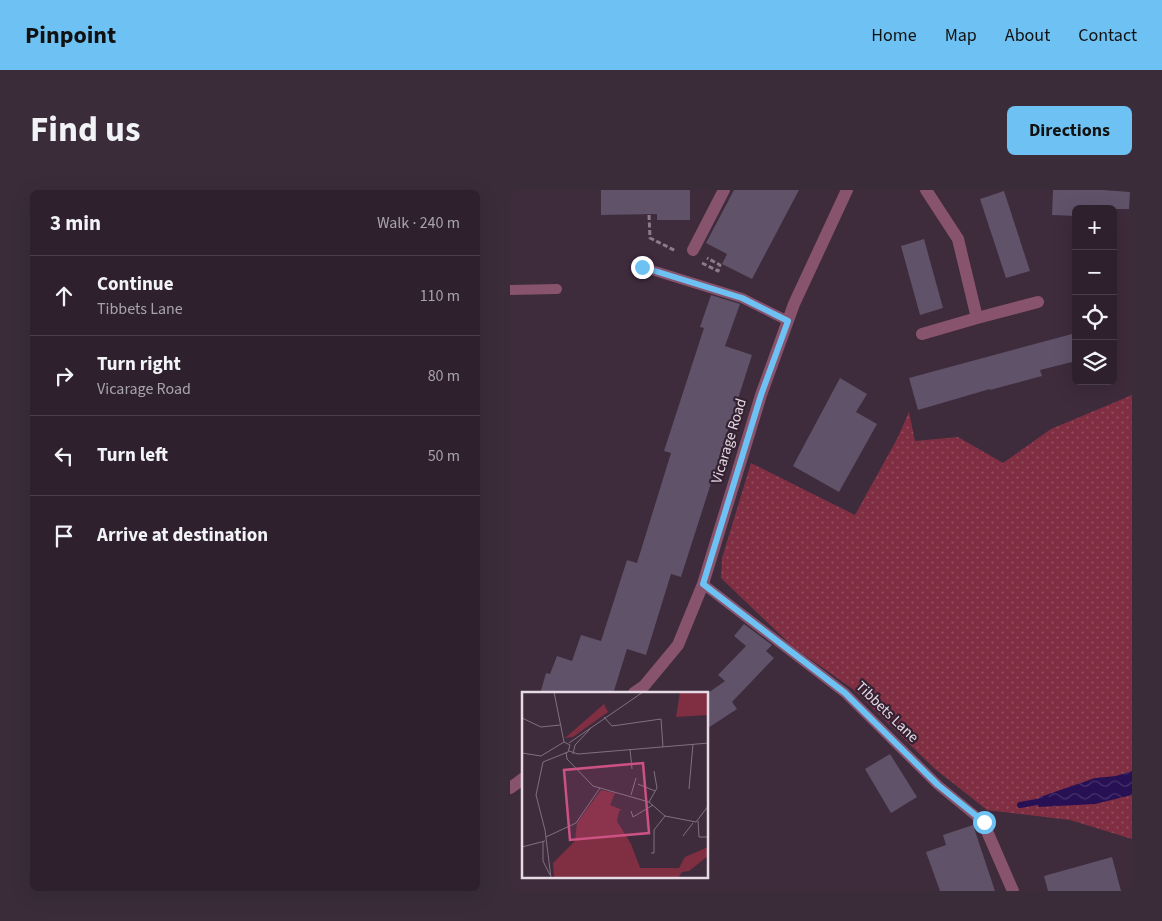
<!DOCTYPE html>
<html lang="en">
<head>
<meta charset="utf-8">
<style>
  :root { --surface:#2e202d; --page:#3a2d39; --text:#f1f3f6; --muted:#a7a3aa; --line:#493e49; --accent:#6ec2f3 }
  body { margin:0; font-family:"Source Sans 3",sans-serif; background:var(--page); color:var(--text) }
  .controls { position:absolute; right:15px; top:15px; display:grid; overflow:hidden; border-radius:8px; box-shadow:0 5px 20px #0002 }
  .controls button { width:45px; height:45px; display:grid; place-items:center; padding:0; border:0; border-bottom:1px solid var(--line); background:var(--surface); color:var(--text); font:25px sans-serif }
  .stop { position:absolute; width:15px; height:15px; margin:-11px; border:4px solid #6ec2f3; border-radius:50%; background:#fff }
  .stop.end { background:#6ec2f3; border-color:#fff; box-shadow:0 1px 5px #0008 }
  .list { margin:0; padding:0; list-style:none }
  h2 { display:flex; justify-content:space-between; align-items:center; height:65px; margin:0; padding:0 20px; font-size:21px }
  h2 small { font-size:16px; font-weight:400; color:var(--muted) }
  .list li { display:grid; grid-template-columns:32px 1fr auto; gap:15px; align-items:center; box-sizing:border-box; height:80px; padding:0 20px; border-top:1px solid var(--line) }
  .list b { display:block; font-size:19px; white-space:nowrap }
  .list p { margin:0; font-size:16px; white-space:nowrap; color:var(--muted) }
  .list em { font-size:16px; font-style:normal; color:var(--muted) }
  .icon { flex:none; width:28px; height:28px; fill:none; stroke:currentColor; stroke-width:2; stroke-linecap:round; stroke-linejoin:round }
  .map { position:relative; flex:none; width:622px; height:701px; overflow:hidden; border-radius:8px }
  header { display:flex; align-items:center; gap:30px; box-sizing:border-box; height:70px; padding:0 25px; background:var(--accent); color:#111 }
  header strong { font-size:24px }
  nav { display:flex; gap:28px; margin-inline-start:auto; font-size:18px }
  .intro { display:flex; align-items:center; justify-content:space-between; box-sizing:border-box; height:120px; padding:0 30px }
  h1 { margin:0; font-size:35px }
  .button { padding:12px 22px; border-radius:8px; background:var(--accent); color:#111; font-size:18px; font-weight:700 }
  main { display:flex; gap:30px; padding:0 30px }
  aside { flex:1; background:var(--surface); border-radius:8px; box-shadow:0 5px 20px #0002 }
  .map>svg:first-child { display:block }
  .grass { fill:url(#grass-dots) }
  .water { fill:url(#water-waves) }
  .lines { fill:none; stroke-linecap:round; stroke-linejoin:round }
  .stream { stroke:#281054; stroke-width:6 }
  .building { fill:#605269 }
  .path { stroke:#8c7c8a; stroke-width:3; stroke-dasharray:5 2.5; stroke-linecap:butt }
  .service { stroke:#88536d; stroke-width:10 }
  .minor { stroke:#88536d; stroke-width:12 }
  .route { stroke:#6ec2f3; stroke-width:6 }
  .labels { text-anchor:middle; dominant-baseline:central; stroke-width:4.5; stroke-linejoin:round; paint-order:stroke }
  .street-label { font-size:15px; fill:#e6dae5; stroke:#342132 }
  .inset-road { fill:none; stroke:#817180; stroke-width:1 }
  .view { fill:#cd5284; fill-opacity:0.15; stroke:#cd5284; stroke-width:2.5 }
  .inset-edge { fill:none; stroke:#e6dae5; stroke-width:2.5 }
</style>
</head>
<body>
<header>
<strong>Pinpoint</strong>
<nav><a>Home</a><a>Map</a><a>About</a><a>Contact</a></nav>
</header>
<div class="intro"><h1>Find us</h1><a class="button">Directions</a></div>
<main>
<aside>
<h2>3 min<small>Walk · 240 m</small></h2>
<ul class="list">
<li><svg class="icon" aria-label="ahead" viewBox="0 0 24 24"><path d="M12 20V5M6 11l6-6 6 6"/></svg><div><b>Continue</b><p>Tibbets Lane</p></div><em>110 m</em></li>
<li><svg class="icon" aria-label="right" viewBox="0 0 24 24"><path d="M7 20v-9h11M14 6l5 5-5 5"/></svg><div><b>Turn right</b><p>Vicarage Road</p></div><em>80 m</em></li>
<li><svg class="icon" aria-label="left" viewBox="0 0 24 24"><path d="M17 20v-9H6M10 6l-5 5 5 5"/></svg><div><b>Turn left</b></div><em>50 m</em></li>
<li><svg class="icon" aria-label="arrive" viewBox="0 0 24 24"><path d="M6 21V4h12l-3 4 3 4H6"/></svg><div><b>Arrive at destination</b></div></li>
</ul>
</aside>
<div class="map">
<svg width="622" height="701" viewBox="0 0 622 701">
  <defs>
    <pattern id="grass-dots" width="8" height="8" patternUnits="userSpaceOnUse" patternTransform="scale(1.25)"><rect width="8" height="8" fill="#802f43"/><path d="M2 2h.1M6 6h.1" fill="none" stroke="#924d5e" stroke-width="1.8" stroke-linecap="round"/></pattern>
    <pattern id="water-waves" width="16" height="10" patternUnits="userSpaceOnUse" patternTransform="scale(1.25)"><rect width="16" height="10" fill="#281054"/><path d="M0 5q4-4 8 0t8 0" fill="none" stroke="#47326c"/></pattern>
  </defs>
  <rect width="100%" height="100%" fill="#3e2b3c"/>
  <polygon class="grass" points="622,205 622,649 560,630 477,620 425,579 344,500 282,456 211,388 212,368 241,273 345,325 387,249 399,222 405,251 448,247 493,273 541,239"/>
  <polygon class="water" points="622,581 622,605 585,614 528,617 530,607 585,588 606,586"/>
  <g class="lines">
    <polyline class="stream" points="510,615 538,610"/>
  </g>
  <g class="building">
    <polygon points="91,0 180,0 180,30 147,30 147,24 91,25"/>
    <polygon points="224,0 289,0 242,89 212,74 217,64 196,53"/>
    <polygon points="543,0 593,0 620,2 619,19 566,19 566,26 542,25"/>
    <polygon points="494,1 520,81 496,88 470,9"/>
    <polygon points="414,49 433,118 410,125 391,56"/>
    <polygon points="201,105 230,114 215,156 242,165 171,387 161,384 136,465 117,459 103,504 30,504 36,483 40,484 47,466 62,471 71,445 91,451 117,370 127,373 161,263 154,261 194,138 190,137"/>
    <polygon points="562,144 566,159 566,171 530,180 532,186 480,200 480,199 408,220 399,188"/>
    <polygon points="330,188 357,204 346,222 367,234 329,302 283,276"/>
    <polygon points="234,434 262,455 256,461 264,468 222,512 227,519 198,538 198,503 215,491 208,485 236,456 224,446"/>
    <polygon points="380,564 407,607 381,623 355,579"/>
    <polygon points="463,635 485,701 430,701 416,662 436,655 433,645"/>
    <polygon points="602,667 611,701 538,701 534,686"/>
  </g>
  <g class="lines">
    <g class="path">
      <polyline points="139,25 140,48 166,61"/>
      <polyline points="192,73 208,81 210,75 197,68"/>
    </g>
    <g class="service">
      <polyline points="132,77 232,108 278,131"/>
      <polyline points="0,100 47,99"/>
      <polyline points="193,394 335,503 428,595 473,632"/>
    </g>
    <g class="minor">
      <polyline points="183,60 214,0"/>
      <polyline points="467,128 528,112"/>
      <polyline points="412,144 467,128 448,49 416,0"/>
      <polyline points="124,503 134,496 168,455 193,394 251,205 284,114 337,0"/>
      <polyline points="0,598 14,588"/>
      <polyline points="473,632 503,701"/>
    </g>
  </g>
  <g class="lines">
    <polyline class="route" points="132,77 232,108 278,131 251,205 193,394 335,503 428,595 474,632"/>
  </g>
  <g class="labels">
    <g class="street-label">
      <text transform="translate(219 251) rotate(-73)">Vicarage Road</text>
      <text transform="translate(377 522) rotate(44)">Tibbets Lane</text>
    </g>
  </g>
  <g transform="translate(12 502)">
    <rect width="186" height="186" fill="#3e2b3c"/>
    <path d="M 82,12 L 86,20 L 51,45 L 43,46 ZM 79,98 L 93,101 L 88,113 L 100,118 L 97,119 L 95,129 L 109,152 L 122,186 L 32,186 L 31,171 L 53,149 L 55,131 Z" fill="#802f43"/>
    <path d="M 186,155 L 186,164 L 167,179 L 160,180 L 156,186 L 122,186 L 117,176 L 157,176 L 163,165 Z" fill="#802f43"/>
    <path d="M 158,0 L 186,0 L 186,23 L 154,25 Z" fill="#802f43"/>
    <path class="inset-road" d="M 32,0 L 42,50M 82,25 L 90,34 L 139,27 L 141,55M 0,26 L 19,35 L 38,33M 47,51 L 121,0M 108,57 L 110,77M 47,59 L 56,62 L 187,51M 44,60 L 45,67 L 71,94 L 127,110 L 143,124 L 174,130 L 187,113M 0,61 L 19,64M 51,62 L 53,53 L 69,36M 19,64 L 42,50 L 48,53 L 46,60 L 21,70M 21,70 L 14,103 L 23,138 L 29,186M 116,92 L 133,99M 167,97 L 171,52M 109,103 L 114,86M 127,110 L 135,96 L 132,79M 109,119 L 111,125 L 131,113M 176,129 L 177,145 L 187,145M 161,144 L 171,131M 24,145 L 54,131 L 78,96M 21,149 L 21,169 L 28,183M 0,155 L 23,149M 129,161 L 132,161 L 132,138 L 143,124"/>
    <path class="view" d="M 121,71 L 127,141 L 48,148 L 42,78 Z"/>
    <rect width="186" height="186" class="inset-edge"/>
  </g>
</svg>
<div class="controls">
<button>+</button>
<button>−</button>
<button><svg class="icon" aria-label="locate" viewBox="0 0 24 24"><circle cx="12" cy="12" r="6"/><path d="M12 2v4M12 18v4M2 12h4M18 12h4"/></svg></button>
<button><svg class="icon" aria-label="layers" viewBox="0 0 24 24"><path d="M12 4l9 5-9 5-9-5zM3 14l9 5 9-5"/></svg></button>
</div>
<div class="stop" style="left:474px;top:632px"></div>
<div class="stop end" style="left:132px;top:77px"></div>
</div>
</main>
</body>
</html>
